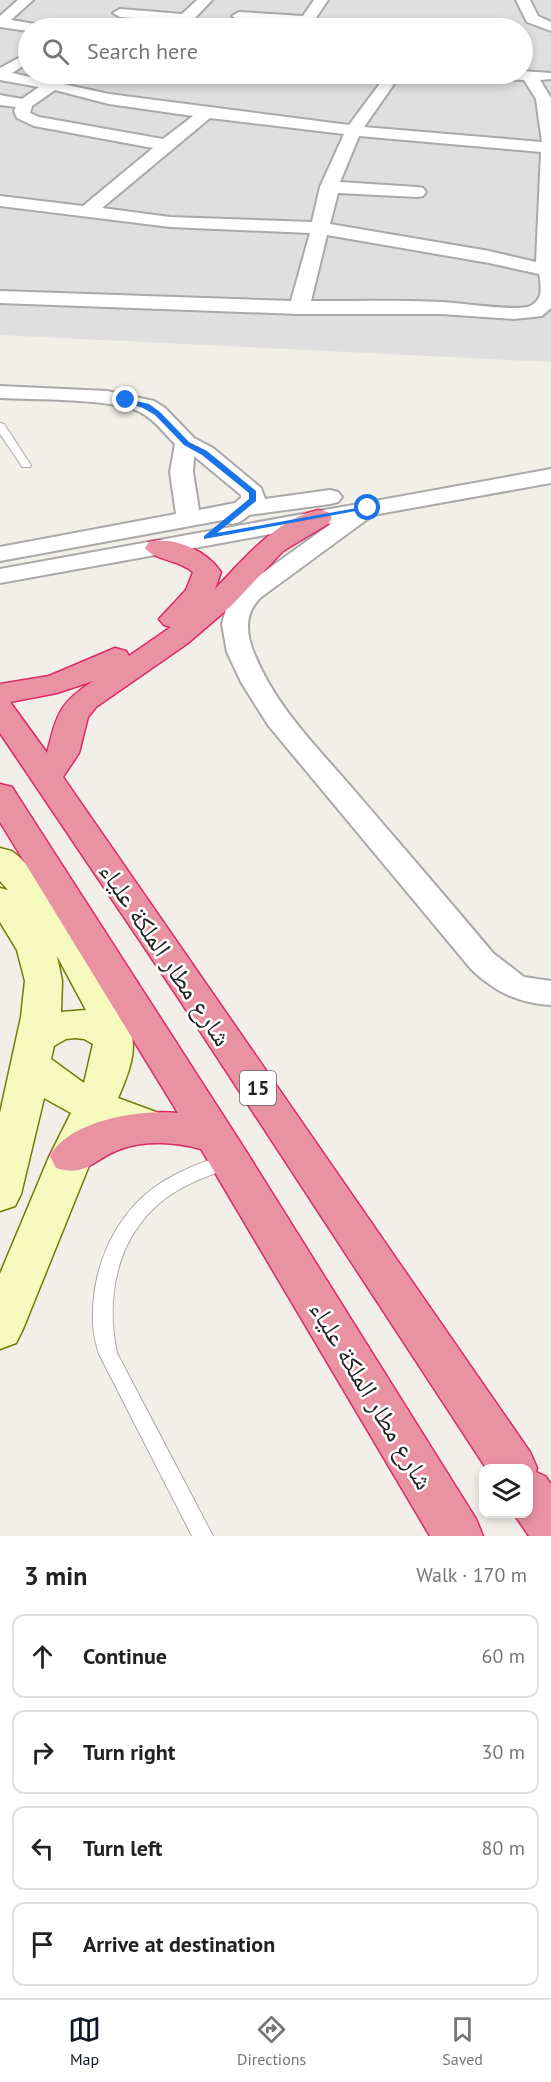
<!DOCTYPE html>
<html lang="en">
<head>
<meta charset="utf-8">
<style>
  :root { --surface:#fff; --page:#f2f2f2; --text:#222; --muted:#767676; --line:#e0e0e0; --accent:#111827 }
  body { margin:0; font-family:"PT Sans","Noto Naskh Arabic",sans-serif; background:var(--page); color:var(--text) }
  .controls { position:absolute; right:18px; bottom:18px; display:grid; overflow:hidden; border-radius:12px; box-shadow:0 3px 9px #0003 }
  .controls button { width:54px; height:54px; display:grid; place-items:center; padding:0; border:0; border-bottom:2px solid var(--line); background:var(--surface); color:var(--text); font:30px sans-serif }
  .stop { position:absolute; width:18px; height:18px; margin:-14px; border:4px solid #1a73e8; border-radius:50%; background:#fff }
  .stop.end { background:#1a73e8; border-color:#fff; box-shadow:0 2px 6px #0008 }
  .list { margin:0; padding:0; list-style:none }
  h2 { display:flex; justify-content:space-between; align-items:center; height:78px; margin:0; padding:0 24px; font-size:26px }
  h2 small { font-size:20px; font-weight:400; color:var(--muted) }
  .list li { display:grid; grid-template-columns:39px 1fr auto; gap:18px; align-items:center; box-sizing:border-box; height:84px; margin:0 12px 12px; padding:0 12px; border:2px solid var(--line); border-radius:12px }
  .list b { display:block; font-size:22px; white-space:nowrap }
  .list em { font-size:20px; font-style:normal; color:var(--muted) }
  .icon { flex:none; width:33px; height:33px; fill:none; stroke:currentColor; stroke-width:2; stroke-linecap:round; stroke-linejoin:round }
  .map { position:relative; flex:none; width:551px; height:1536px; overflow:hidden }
  .search { position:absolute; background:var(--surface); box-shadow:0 3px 9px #0003; left:18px; right:18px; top:18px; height:66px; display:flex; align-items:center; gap:15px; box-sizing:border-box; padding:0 21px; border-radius:33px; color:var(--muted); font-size:22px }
  .sheet { height:462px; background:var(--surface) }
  nav { display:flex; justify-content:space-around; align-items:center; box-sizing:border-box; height:84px; border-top:2px solid var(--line); background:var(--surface); font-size:16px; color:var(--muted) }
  nav a { display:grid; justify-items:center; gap:3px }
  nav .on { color:var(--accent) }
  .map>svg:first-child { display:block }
  .residential { fill:#e0dfdf; fill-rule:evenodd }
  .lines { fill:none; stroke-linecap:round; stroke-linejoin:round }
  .lane-casing { stroke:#a9a9a9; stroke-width:2 }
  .street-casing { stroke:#a9a9a9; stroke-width:4 }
  .secondary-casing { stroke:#707d05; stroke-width:3 }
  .highway-casing { stroke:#dc2a67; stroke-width:3 }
  .lane { fill:#fff; fill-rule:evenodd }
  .street { fill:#fff; fill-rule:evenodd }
  .secondary { fill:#f7fabf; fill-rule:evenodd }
  .highway { fill:#e892a2; fill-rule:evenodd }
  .route { fill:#1a73e8 }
  .labels { text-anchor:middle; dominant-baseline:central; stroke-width:5; stroke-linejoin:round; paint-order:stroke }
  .shield { fill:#fff; stroke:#646464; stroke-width:1.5 }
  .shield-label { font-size:20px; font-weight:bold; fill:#222 }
  .near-street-label { font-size:26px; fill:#222; stroke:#fff }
</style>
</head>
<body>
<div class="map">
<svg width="551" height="1536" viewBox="0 0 551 1536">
  <rect width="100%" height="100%" fill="#f2efe9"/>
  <path class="residential" d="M 0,0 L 551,0 L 551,362 L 0,335 ZM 28,28 L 522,28 L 522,74 L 28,74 Z"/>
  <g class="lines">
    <g class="lane-casing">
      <g id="lane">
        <polygon points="0,423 4,424 31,465 30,467 22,467 21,465 0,434"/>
        <path d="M 227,1154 L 233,1156 L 236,1161 L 233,1166 C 211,1175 186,1183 166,1198 C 117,1235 105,1296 117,1353 L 213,1536 L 192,1536 L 99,1354 C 96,1344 93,1333 93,1322 C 91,1272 112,1220 152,1189 C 173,1173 202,1162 227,1154 Z"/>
      </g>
    </g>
    <g class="street-casing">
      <g id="street">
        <polygon points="18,0 33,0 11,20 41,25 43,28 28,28 28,31 0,27 0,16"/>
        <polygon points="197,0 212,0 194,19 184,22 120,17 113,13 120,9 182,14"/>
        <polygon points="314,0 328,0 309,28 295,28 298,24 239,20 232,16 239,12 303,16"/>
        <polygon points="516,0 530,0 538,16 551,22 551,31 527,22"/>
        <path d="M 28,53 L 28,63 L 12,73 L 109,94 L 349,125 L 387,74 L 401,74 L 364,127 L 542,142 L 536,99 L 524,80 L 491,79 L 483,74 L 522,74 L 522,71 L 551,73 L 551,79 L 540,80 L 551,98 L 551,308 L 542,316 L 514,319 L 441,314 L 299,314 L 0,303 L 0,291 L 291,301 L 310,233 L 170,227 L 0,206 L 0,196 L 83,206 L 153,148 L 34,126 L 17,118 L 14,111 L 16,107 L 0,105 L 0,95 L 22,99 L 39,87 L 0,80 L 0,68 ZM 55,90 L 109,104 L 193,116 L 163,139 L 39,117 L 30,113 L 32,106 ZM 210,118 L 344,134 L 320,187 L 312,222 L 170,217 L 102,208 ZM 359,136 L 541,152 L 536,262 L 489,251 L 330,224 L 338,193 L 417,197 L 423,196 L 426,192 L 423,188 L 417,187 L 340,182 ZM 327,235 L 489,263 L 539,274 C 541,285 544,300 530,306 C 517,312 461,303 443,302 C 399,300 355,301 311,301 Z"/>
        <path d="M 0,386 L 107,391 L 154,401 L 165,408 L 194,438 L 213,448 L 261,488 L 265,499 L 330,490 L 338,492 L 342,497 L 338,502 L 330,504 L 249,515 C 241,522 232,528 223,520 L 0,561 L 0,547 L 176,514 L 170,472 L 175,444 C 164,433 154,419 140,412 C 112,398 34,400 0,398 ZM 194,456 L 241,495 L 241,498 L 235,503 L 199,510 L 193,472 Z"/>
        <path d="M 551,469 L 551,483 L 373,515 L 260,598 C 244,614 246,634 254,653 C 275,706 317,747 353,789 C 400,844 447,898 493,953 L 524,977 L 551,981 L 551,1005 C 518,1003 495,992 471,969 L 268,725 L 241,682 L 227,652 L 222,624 L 226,609 L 234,596 L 242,588 L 332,523 L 0,583 L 0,569 Z"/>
      </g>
    </g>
    <g class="secondary-casing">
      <path id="secondary" d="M 0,848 C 4,849 10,850 13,852 C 22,858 29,868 35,876 C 70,914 123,985 132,1036 C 136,1057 126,1079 118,1098 L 164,1115 L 171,1126 L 164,1137 L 150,1142 L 105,1126 L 23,1329 L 16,1343 L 0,1349 L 0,1274 L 49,1157 L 71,1113 L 44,1098 L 21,1194 L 15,1206 L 0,1211 L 0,1113 L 21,1017 L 25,981 L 17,950 L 0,922 L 0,888 L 8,890 L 0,881 ZM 57,956 L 86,1010 L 61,1012 L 62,981 ZM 75,1038 L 84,1039 L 93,1044 L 84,1083 L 51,1059 L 54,1046 L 66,1039 Z"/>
    </g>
    <g class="highway-casing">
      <g id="highway">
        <path d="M 318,510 L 328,512 L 332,518 L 328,524 L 283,551 L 231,606 L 188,643 L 96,707 L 88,717 L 79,753 L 63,777 L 530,1452 L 537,1468 L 536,1472 L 545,1476 L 551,1484 L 551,1536 L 529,1536 L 514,1514 L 528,1514 L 528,1468 L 486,1468 L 177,996 L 0,733 L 0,684 L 49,676 L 115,648 L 126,651 L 129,656 L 171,627 L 164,625 L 159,619 L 186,590 L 193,572 C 179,560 154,560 145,548 L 149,542 C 175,536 207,551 221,572 L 215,589 C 244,559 275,520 318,510 ZM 93,681 C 58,704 57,715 47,753 L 10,702 L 57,693 Z"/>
        <path d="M 0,784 L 12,787 L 17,795 L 244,1148 L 476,1519 L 483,1536 L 430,1536 L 201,1149 C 176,1142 145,1140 121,1149 C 94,1158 87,1178 56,1168 L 50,1156 C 69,1120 141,1109 178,1113 L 0,822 Z"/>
      </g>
    </g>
    <use href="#lane" class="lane"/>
    <use href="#street" class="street"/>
    <use href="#secondary" class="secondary"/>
    <use href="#highway" class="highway"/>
  </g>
  <polygon class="route" points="124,398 149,404 160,412 189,442 207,451 256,491 256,501 217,533 368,506 372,508 204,539 204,536 249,499 249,493 202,455 184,445 155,415 143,408 124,402"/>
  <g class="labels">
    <rect class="shield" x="240" y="1071" width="36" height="34" rx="4.5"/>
    <g class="shield-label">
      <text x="258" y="1088">15</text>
    </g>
    <g class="near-street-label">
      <text transform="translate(166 954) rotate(56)">شارع مطار الملكة علياء</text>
      <text transform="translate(372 1395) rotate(59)">شارع مطار الملكة علياء</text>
    </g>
  </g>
</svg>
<div class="controls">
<button><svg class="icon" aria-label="layers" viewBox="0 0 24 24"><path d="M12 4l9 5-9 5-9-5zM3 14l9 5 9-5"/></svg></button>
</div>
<div class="stop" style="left:368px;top:508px"></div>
<div class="stop end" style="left:126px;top:400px"></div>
<div class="search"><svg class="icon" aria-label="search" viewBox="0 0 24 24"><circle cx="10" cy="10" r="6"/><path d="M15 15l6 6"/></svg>Search here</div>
</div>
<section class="sheet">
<h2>3 min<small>Walk · 170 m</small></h2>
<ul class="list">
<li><svg class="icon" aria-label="ahead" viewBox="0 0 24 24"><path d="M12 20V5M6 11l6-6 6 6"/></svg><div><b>Continue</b></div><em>60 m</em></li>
<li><svg class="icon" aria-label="right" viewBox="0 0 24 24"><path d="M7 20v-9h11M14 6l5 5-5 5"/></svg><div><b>Turn right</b></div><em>30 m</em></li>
<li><svg class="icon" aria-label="left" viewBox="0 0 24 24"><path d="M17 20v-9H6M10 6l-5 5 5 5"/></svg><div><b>Turn left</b></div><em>80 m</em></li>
<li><svg class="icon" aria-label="arrive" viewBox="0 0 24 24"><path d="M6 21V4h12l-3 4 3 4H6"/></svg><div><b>Arrive at destination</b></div></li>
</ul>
</section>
<nav>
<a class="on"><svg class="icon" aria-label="map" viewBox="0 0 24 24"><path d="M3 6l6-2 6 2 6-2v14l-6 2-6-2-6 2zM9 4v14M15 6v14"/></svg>Map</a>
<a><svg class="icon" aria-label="directions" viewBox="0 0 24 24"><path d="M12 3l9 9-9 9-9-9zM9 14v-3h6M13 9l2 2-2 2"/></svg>Directions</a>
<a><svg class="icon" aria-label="saved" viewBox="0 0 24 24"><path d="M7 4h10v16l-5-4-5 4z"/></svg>Saved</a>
</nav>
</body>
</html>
